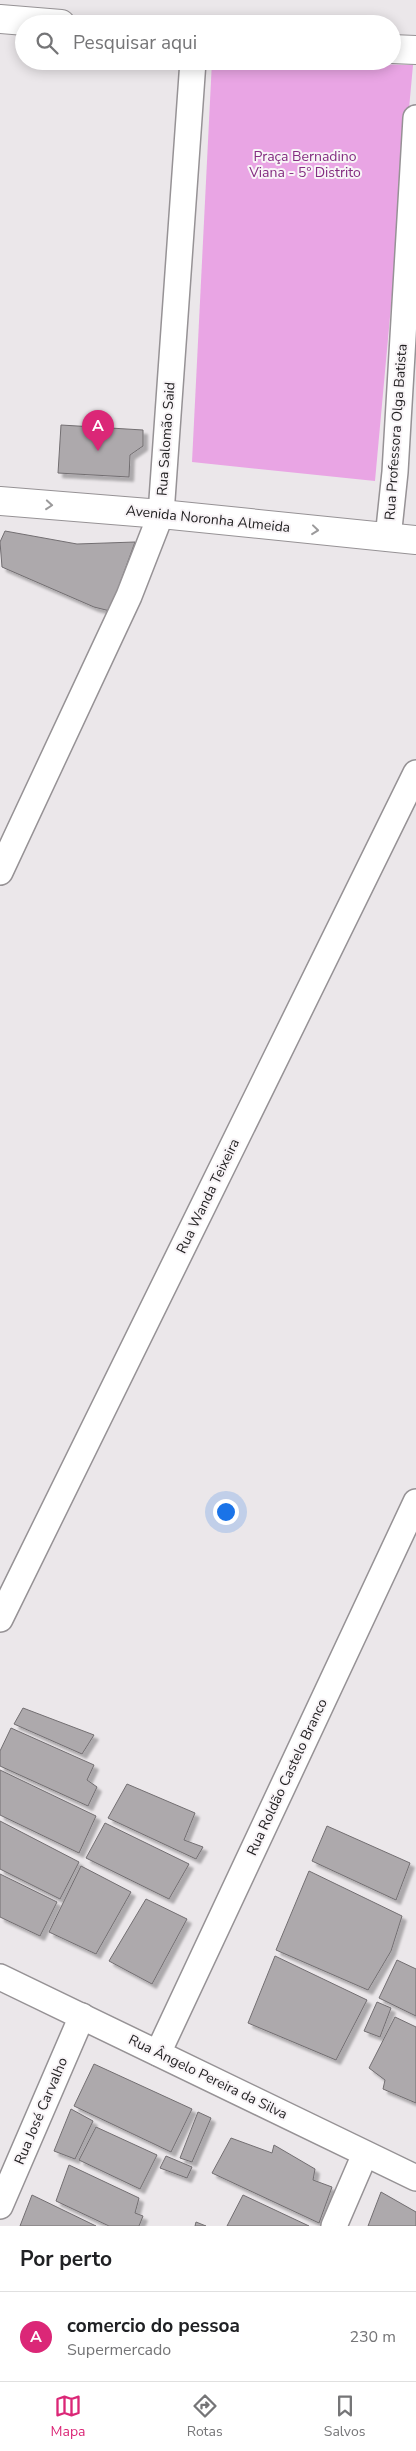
<!DOCTYPE html>
<html lang="pt">
<head>
<meta charset="utf-8">
<style>
  :root { --surface:#fff; --page:#f6f6f6; --text:#202124; --muted:#757577; --line:#e0e0e0; --accent:#db2777 }
  body { margin:0; font-family:"Nunito Sans",sans-serif; background:var(--page); color:var(--text) }
  .you { position:absolute; left:225px; top:1511px; width:18px; height:18px; margin:-12px; border:4px solid #fff; border-radius:50%; background:#1a73e8; box-shadow:0 0 0 8px #1a73e833 }
  .badge { display:grid; place-items:center; width:32px; height:32px; border-radius:50%; background:var(--accent); color:#fff; font-size:16px; font-weight:700 }
  .pin { position:absolute; translate:-50% -41px; filter:drop-shadow(0 1px 2px #0008) }
  .pin::after { content:''; position:absolute; top:26px; width:18px; height:15px; background:inherit; clip-path:polygon(0 0,100% 0,50% 100%) }
  .list { margin:0; padding:0; list-style:none }
  h2 { display:flex; justify-content:space-between; align-items:center; height:65px; margin:0; padding:0 20px; font-size:21px }
  h2 small { font-size:16px; font-weight:400; color:var(--muted) }
  .list li { display:grid; grid-template-columns:32px 1fr auto; gap:15px; align-items:center; box-sizing:border-box; height:90px; padding:0 20px; border-top:1px solid var(--line) }
  .list b { display:block; font-size:19px; white-space:nowrap }
  .list p { margin:0; font-size:16px; white-space:nowrap; color:var(--muted) }
  .list em { font-size:16px; font-style:normal; color:var(--muted) }
  .icon { flex:none; width:28px; height:28px; fill:none; stroke:currentColor; stroke-width:2; stroke-linecap:round; stroke-linejoin:round }
  .map { position:relative; flex:none; width:416px; height:2226px; overflow:hidden }
  .search { position:absolute; background:var(--surface); box-shadow:0 2px 12px #0003; left:15px; right:15px; top:15px; height:55px; display:flex; align-items:center; gap:12px; box-sizing:border-box; padding:0 18px; border-radius:28px; color:var(--muted); font-size:19px }
  .sheet { height:155px; background:var(--surface) }
  nav { display:flex; justify-content:space-around; align-items:center; box-sizing:border-box; height:70px; border-top:1px solid var(--line); background:var(--surface); font-size:14px; color:var(--muted) }
  nav a { display:grid; justify-items:center; gap:2px }
  nav .on { color:var(--accent) }
  .map>svg:first-child { display:block }
  .green { fill:#e9a5e4 }
  .building { fill:#ada9ac; stroke:#726e71; filter:url(#shadow) }
  .lines { fill:none; stroke-linecap:round; stroke-linejoin:round }
  .street-casing { stroke:#969295; stroke-width:28 }
  .secondary-casing { stroke:#969295; stroke-width:30 }
  .street { stroke:#fff; stroke-width:25 }
  .secondary { stroke:#fff; stroke-width:28 }
  .oneway { stroke:#9b9a9b }
  .labels { text-anchor:middle; dominant-baseline:central; stroke-width:4; stroke-linejoin:round; paint-order:stroke }
  .park-label { font-size:14px; fill:#842d81; stroke:#f8f4f7 }
  .street-label { font-size:14px; fill:#201f20; stroke:#f8f4f7 }
</style>
</head>
<body>
<div class="map">
<svg width="416" height="2226" viewBox="0 0 416 2226">
  <defs>
    <filter id="shadow"><feDropShadow dx="4.5" dy="4.5" stdDeviation="1" flood-color="#0004"/></filter>
  </defs>
  <rect width="100%" height="100%" fill="#ebe7ea"/>
  <polygon class="green" points="212,61 413,65 375,481 192,462"/>
  <g class="building">
    <polygon points="61,425 143,430 143,446 130,455 129,477 58,473"/>
    <polygon points="5,531 77,544 135,542 110,611 94,607 2,567 0,542"/>
    <polygon points="23,1708 94,1735 82,1754 14,1724"/>
    <polygon points="11,1728 94,1765 87,1780 97,1787 88,1806 0,1766 0,1751"/>
    <polygon points="0,1770 96,1816 79,1853 0,1815"/>
    <polygon points="127,1784 195,1813 184,1840 203,1847 196,1859 108,1818"/>
    <polygon points="0,1821 79,1862 60,1899 0,1869"/>
    <polygon points="105,1823 189,1864 169,1899 86,1858"/>
    <polygon points="327,1826 410,1863 396,1900 312,1861"/>
    <polygon points="81,1866 131,1892 96,1954 49,1932"/>
    <polygon points="309,1871 402,1916 391,1951 368,1990 276,1950"/>
    <polygon points="0,1874 57,1902 40,1936 0,1917"/>
    <polygon points="146,1899 187,1919 152,1984 109,1961"/>
    <polygon points="275,1956 367,2000 336,2060 248,2023"/>
    <polygon points="397,1960 416,1969 416,2016 379,1998"/>
    <polygon points="377,2002 391,2008 380,2037 364,2031"/>
    <polygon points="395,2017 416,2027 416,2103 383,2089 385,2080 369,2068"/>
    <polygon points="94,2064 192,2109 171,2152 74,2106"/>
    <polygon points="71,2109 93,2121 75,2159 54,2151"/>
    <polygon points="198,2112 211,2118 192,2162 180,2158"/>
    <polygon points="96,2127 157,2155 140,2189 79,2160"/>
    <polygon points="231,2138 272,2153 274,2145 315,2169 313,2180 332,2187 319,2223 212,2173"/>
    <polygon points="166,2156 192,2167 187,2178 160,2168"/>
    <polygon points="69,2165 139,2198 135,2213 143,2216 139,2226 109,2226 56,2201"/>
    <polygon points="381,2192 416,2212 416,2226 368,2226"/>
    <polygon points="32,2195 96,2226 20,2226"/>
    <polygon points="243,2195 309,2226 227,2226"/>
    <polygon points="196,2222 206,2226 195,2226"/>
  </g>
  <g class="lines">
    <g class="street-casing">
      <g id="street">
        <polyline points="388,538 395,472 416,118"/>
        <polyline points="0,872 129,596 161,514 193,61"/>
        <polyline points="0,1619 416,773"/>
        <polyline points="0,1977 416,2178"/>
        <polyline points="158,2053 416,1502"/>
        <polyline points="0,2206 82,2016"/>
        <polyline points="334,2226 365,2154"/>
      </g>
    </g>
    <g class="secondary-casing">
      <g id="secondary">
        <polyline points="0,19 61,24"/>
        <polyline points="392,49 416,50"/>
        <polyline points="0,501 161,514 416,540"/>
      </g>
    </g>
    <use href="#street" class="street"/>
    <use href="#secondary" class="secondary"/>
  </g>
  <defs><path id="oneway-chevron" d="M-2-3.5L2.5 0L-2 3.5" fill="none" stroke-width="1.6" stroke-linecap="round" stroke-linejoin="round" transform="scale(1.25)"/></defs>
  <g class="oneway">
    <use href="#oneway-chevron" transform="translate(49 505) rotate(5)"/>
    <use href="#oneway-chevron" transform="translate(315 530) rotate(6)"/>
  </g>
  <g class="labels">
    <g class="park-label">
      <text x="305" y="156">Praça Bernadino<tspan x="305" dy="16">Viana - 5º Distrito</tspan></text>
    </g>
    <g class="street-label">
      <text transform="translate(396 432) rotate(-86)">Rua Professora Olga Batista</text>
      <text transform="translate(166 439) rotate(-86)">Rua Salomão Said</text>
      <text transform="translate(208 519) rotate(6)">Avenida Noronha Almeida</text>
      <text transform="translate(208 1196) rotate(-64)">Rua Wanda Teixeira</text>
      <text transform="translate(287 1777) rotate(-65)">Rua Roldão Castelo Branco</text>
      <text transform="translate(208 2077) rotate(26)">Rua Ângelo Pereira da Silva</text>
      <text transform="translate(41 2111) rotate(-67)">Rua José Carvalho</text>
    </g>
  </g>
</svg>
<div class="you"></div>
<div class="pin badge" style="left:98px;top:451px">A</div>
<div class="search"><svg class="icon" aria-label="search" viewBox="0 0 24 24"><circle cx="10" cy="10" r="6"/><path d="M15 15l6 6"/></svg>Pesquisar aqui</div>
</div>
<section class="sheet">
<h2>Por perto<small></small></h2>
<ul class="list">
<li><span class="badge">A</span><div><b>comercio do pessoa</b><p>Supermercado</p></div><em>230 m</em></li>
</ul>
</section>
<nav>
<a class="on"><svg class="icon" aria-label="map" viewBox="0 0 24 24"><path d="M3 6l6-2 6 2 6-2v14l-6 2-6-2-6 2zM9 4v14M15 6v14"/></svg>Mapa</a>
<a><svg class="icon" aria-label="directions" viewBox="0 0 24 24"><path d="M12 3l9 9-9 9-9-9zM9 14v-3h6M13 9l2 2-2 2"/></svg>Rotas</a>
<a><svg class="icon" aria-label="saved" viewBox="0 0 24 24"><path d="M7 4h10v16l-5-4-5 4z"/></svg>Salvos</a>
</nav>
</body>
</html>
